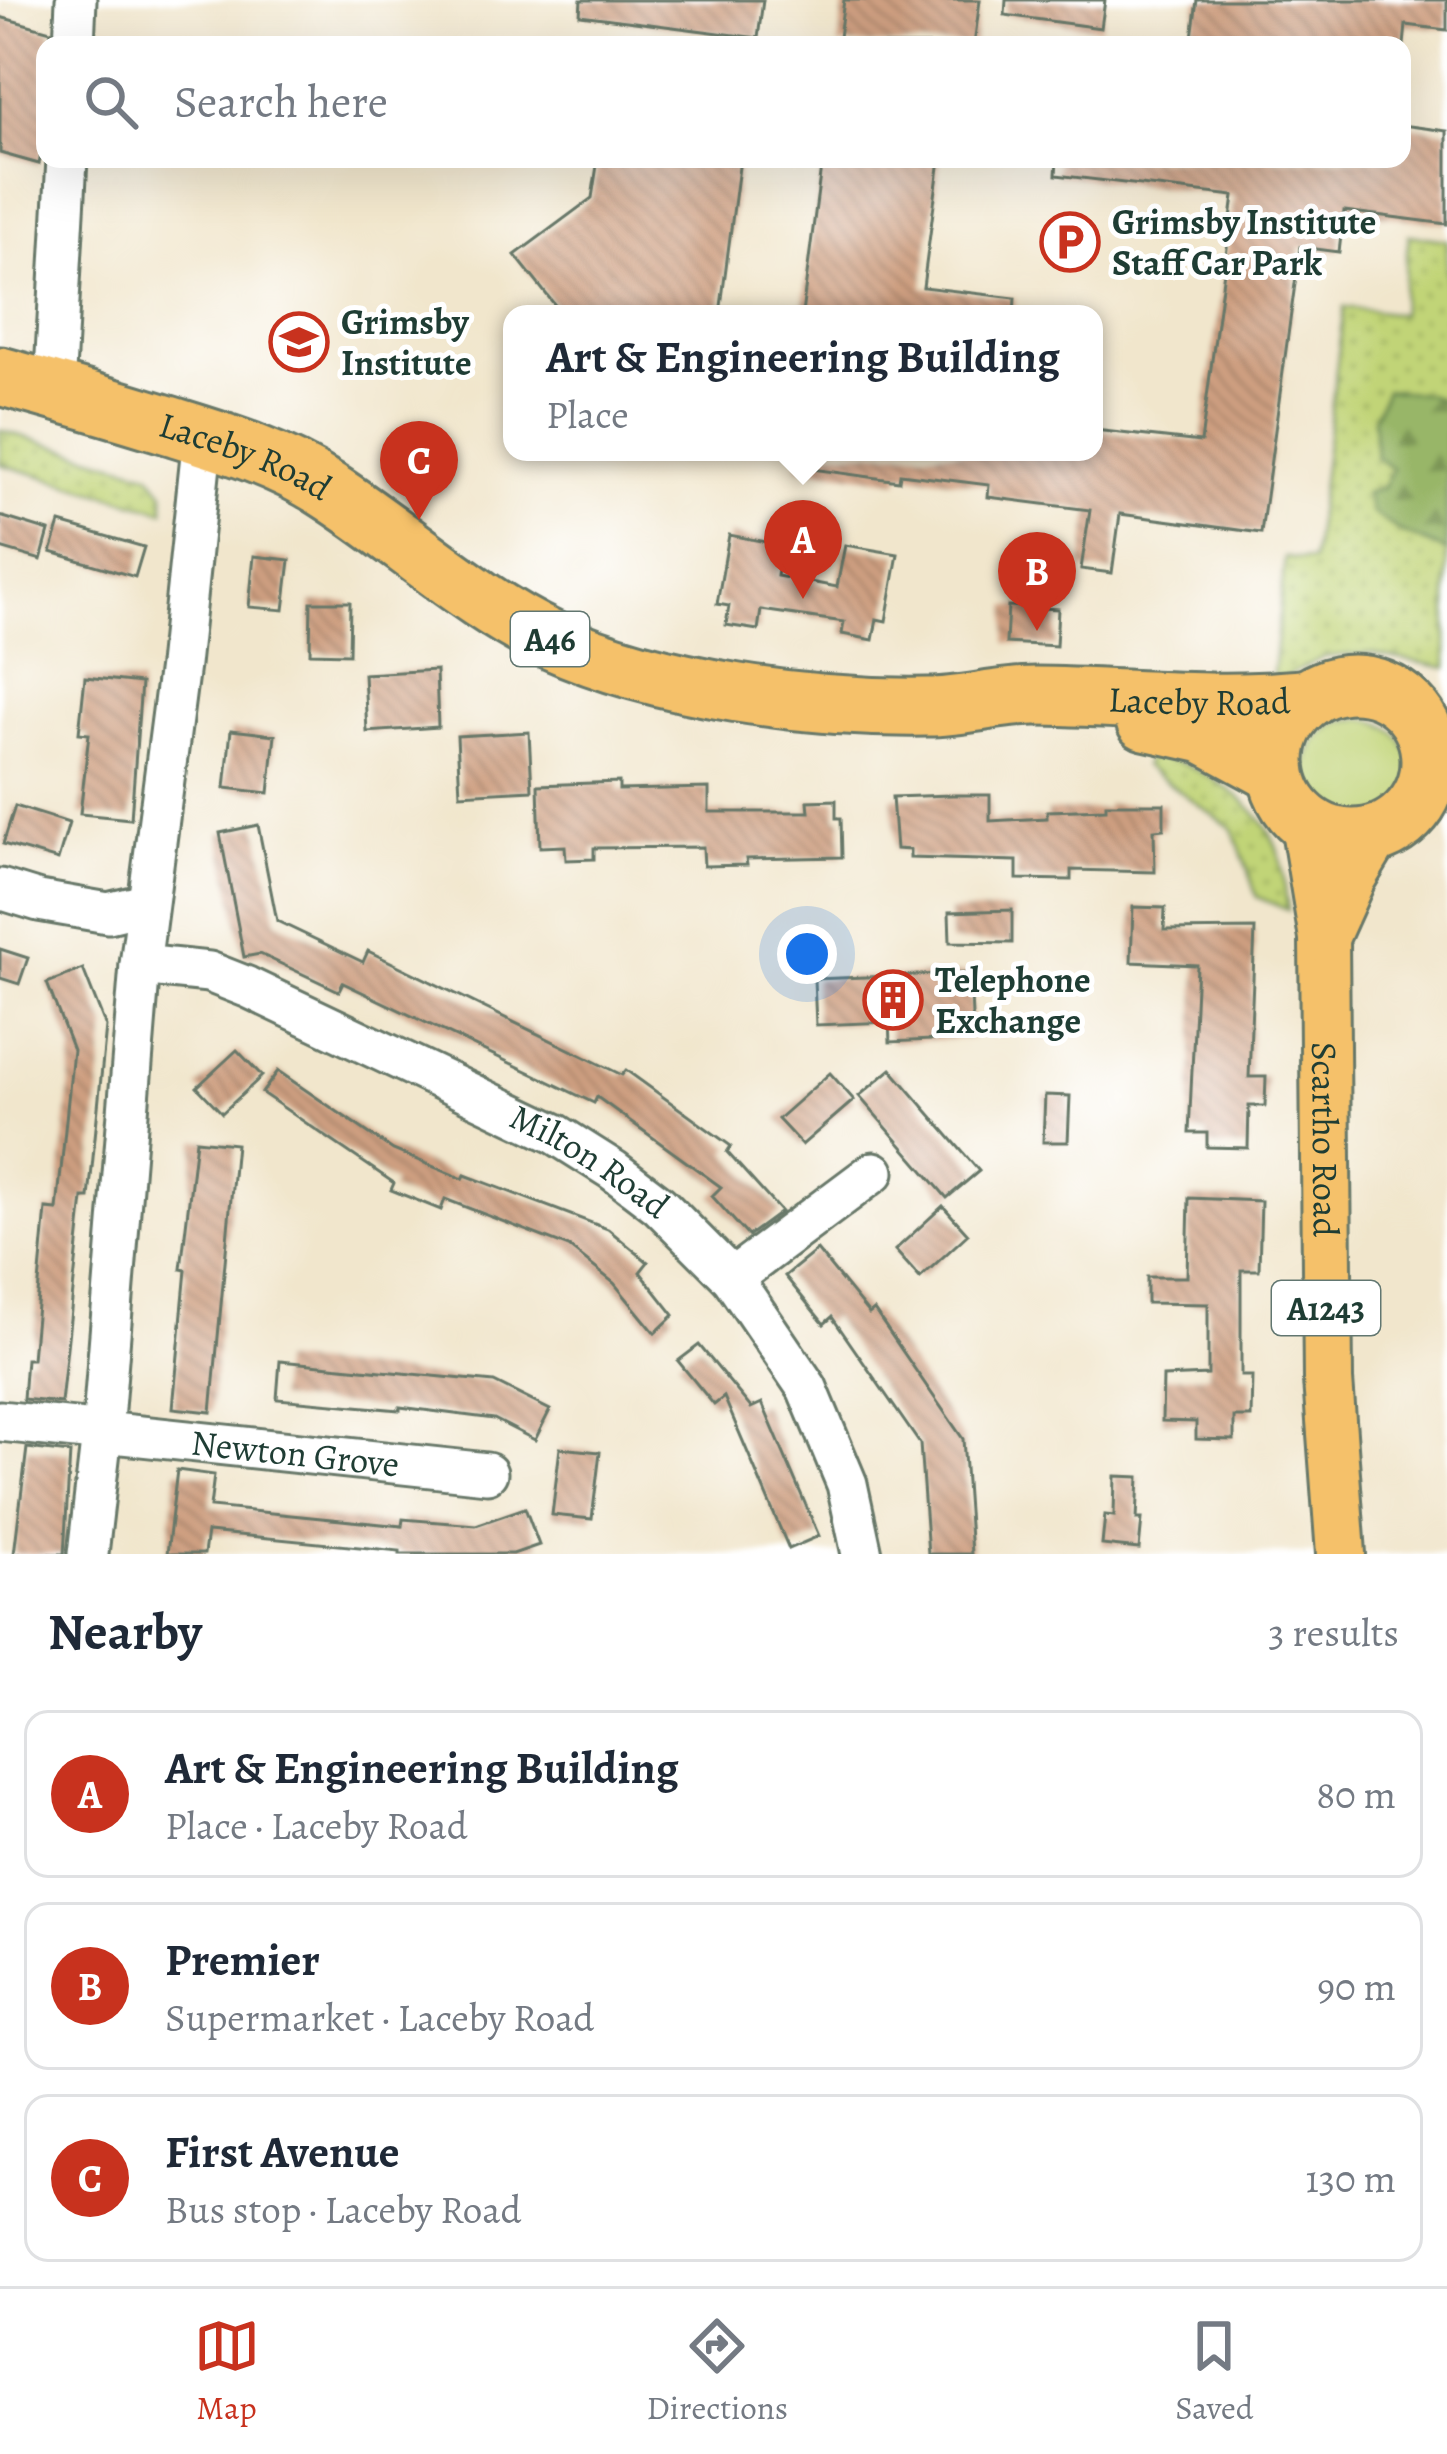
<!DOCTYPE html>
<html lang="en">
<head>
<meta charset="utf-8">
<style>
  :root { --surface:#fff; --page:#f6f6f7; --text:#1f2937; --muted:#747a83; --line:#e0e1e3; --accent:#c8321e }
  body { margin:0; font-family:Alegreya,serif; background:var(--page); color:var(--text) }
  .you { position:absolute; left:807px; top:954px; width:42px; height:42px; margin:-30px; border:9px solid #fff; border-radius:50%; background:#1a73e8; box-shadow:0 0 0 18px #1a73e833 }
  .badge { display:grid; place-items:center; width:78px; height:78px; border-radius:50%; background:var(--accent); color:#fff; font-size:39px; font-weight:700 }
  .pin { position:absolute; translate:-50% -99px; filter:drop-shadow(0 3px 6px #0008) }
  .pin::after { content:''; position:absolute; top:63px; width:42px; height:36px; background:inherit; clip-path:polygon(0 0,100% 0,50% 100%) }
  .popup { position:absolute; left:503px; top:305px; width:600px; height:156px; box-sizing:border-box; display:grid; place-content:center; border-radius:24px; background:var(--surface); filter:drop-shadow(0 3px 9px #0005); font-size:39px; white-space:nowrap; color:var(--muted) }
  .popup b { font-size:45px; color:var(--text) }
  .popup::after { content:''; position:absolute; left:50%; top:100%; margin-left:-24px; border:24px solid transparent; border-top-color:var(--surface) }
  .list { margin:0; padding:0; list-style:none }
  h2 { display:flex; justify-content:space-between; align-items:center; height:156px; margin:0; padding:0 48px; font-size:51px }
  h2 small { font-size:39px; font-weight:400; color:var(--muted) }
  .list li { display:grid; grid-template-columns:78px 1fr auto; gap:36px; align-items:center; box-sizing:border-box; height:168px; margin:0 24px 24px; padding:0 24px; border:3px solid var(--line); border-radius:24px }
  .list b { display:block; font-size:45px; white-space:nowrap }
  .list p { margin:0; font-size:39px; white-space:nowrap; color:var(--muted) }
  .list em { font-size:39px; font-style:normal; color:var(--muted) }
  .icon { flex:none; width:66px; height:66px; fill:none; stroke:currentColor; stroke-width:2; stroke-linecap:round; stroke-linejoin:round }
  .map { position:relative; flex:none; width:1447px; height:1554px; overflow:hidden }
  .search { position:absolute; background:var(--surface); box-shadow:0 12px 48px #0002; left:36px; right:36px; top:36px; height:132px; display:flex; align-items:center; gap:30px; box-sizing:border-box; padding:0 42px; border-radius:24px; color:var(--muted); font-size:45px }
  .sheet { height:732px; background:var(--surface) }
  nav { display:flex; justify-content:space-around; align-items:center; box-sizing:border-box; height:168px; border-top:3px solid var(--line); background:var(--surface); font-size:33px; color:var(--muted) }
  nav a { display:grid; justify-items:center; gap:6px }
  nav .on { color:var(--accent) }
  .map>svg:first-child { display:block }
  .grass { fill:url(#grass-dots); stroke:#708856; stroke-width:3 }
  .forest { fill:url(#forest-firs); stroke:#5c7a4e; stroke-width:3 }
  .garden { fill:#c1d477; stroke:#708856; stroke-width:3 }
  .building { fill:url(#building-back-hatch) }
  .lines { fill:none; stroke-linecap:round; stroke-linejoin:round }
  .minor-casing { stroke:#687869; stroke-width:45 }
  .major-casing { stroke:#687869; stroke-width:54 }
  .highway-casing { stroke:#687869; stroke-width:63 }
  .minor { stroke:#fff; stroke-width:39 }
  .major { stroke:#f5c16b; stroke-width:48 }
  .highway { stroke:#f5c16b; stroke-width:57 }
  .labels { text-anchor:middle; dominant-baseline:central; stroke-width:10; stroke-linejoin:round; paint-order:stroke }
  .shield { fill:#fff; stroke:#627771; stroke-width:3 }
  .shield-label { font-size:33px; font-weight:bold; fill:#1f3d34 }
  .poi-label { font-size:36px; font-weight:bold; fill:#1f3d34; stroke:#fff; text-anchor:start }
  .street-label { font-size:36px; fill:#1f3d34; stroke:#fff }
</style>
</head>
<body>
<div class="map">
<svg width="1447" height="1554" viewBox="0 0 1447 1554">
  <defs>
    <pattern id="grass-dots" width="8" height="8" patternUnits="userSpaceOnUse" patternTransform="scale(3)"><rect width="8" height="8" fill="#c1d477"/><path d="M2 2h.1M6 6h.1" fill="none" stroke="#a5b768" stroke-width="1.8" stroke-linecap="round"/></pattern>
    <pattern id="forest-firs" width="22" height="20" patternUnits="userSpaceOnUse" patternTransform="scale(3)"><rect width="22" height="20" fill="#98b668"/><path d="M5 1l3.5 6h-7zM16 11l3.5 6h-7z" fill="#7b9556"/></pattern>
    <pattern id="building-back-hatch" width="6" height="6" patternUnits="userSpaceOnUse" patternTransform="scale(3)"><rect width="6" height="6" fill="#ce9f80"/><path d="M-1 5l2 2M0 0l6 6M5-1l2 2" fill="none" stroke="#a7836a"/></pattern>
  </defs>
  <rect width="100%" height="100%" fill="#fff"/>
  <filter id="ink" filterUnits="userSpaceOnUse"><feTurbulence type="fractalNoise" baseFrequency=".00833" numOctaves="2"/><feDisplacementMap in="SourceGraphic" scale="24" xChannelSelector="R" yChannelSelector="G"/><feConvolveMatrix kernelMatrix="1 2 1 2 8 2 1 2 1" color-interpolation-filters="sRGB"/></filter>
  <filter id="wash" filterUnits="userSpaceOnUse"><feTurbulence type="fractalNoise" baseFrequency=".004" numOctaves="4" result="noise"/><feDisplacementMap in="SourceGraphic" scale="48" xChannelSelector="R" yChannelSelector="G"/><feGaussianBlur stdDeviation="2.7" result="paint"/><feColorMatrix in="noise" values="0 0 0 0 0 0 0 0 0 0 0 0 0 0 0 0 0 1.4 0 .05"/><feComposite in="paint" operator="in"/></filter>
  <g filter="url(#wash)">
    <rect width="100%" height="100%" fill="#f1e6cc"/>
    <g class="grass">
      <polygon points="1409,235 1447,240 1447,668 1369,653 1324,657 1272,684 1285,558 1312,561 1344,307 1400,314"/>
      <polygon points="0,430 149,473 164,492 164,511 0,464"/>
      <path d="M 1148,752 C 1197,765 1254,795 1275,844 C 1284,864 1284,889 1288,910 L 1257,897 L 1233,829 L 1144,766 Z"/>
    </g>
    <polygon class="forest" points="1386,390 1428,394 1447,403 1447,551 1401,532 1371,512 1366,493 1383,487 1392,469 1376,457 1373,419"/>
    <circle class="garden" cx="1359" cy="772" r="53"/>
    <g id="blocks">
      <g class="building">
        <polygon points="581,0 763,0 758,38 580,15"/>
        <polygon points="844,0 980,0 974,45 838,45"/>
        <polygon points="1006,0 1105,0 1101,28 1005,15"/>
        <polygon points="1197,0 1447,0 1447,30 1406,25 1404,45 1191,45"/>
        <polygon points="0,17 51,31 49,45 45,45 45,135 39,164 0,153"/>
        <polygon points="1402,125 1447,131 1447,224 1344,211 1339,252 1300,247 1261,533 1120,514 1112,573 1081,569 1090,510 988,497 989,485 900,474 899,481 798,467 799,452 1094,452 1094,430 1201,442 1234,196 1056,175 1057,159 1402,159"/>
        <polygon points="598,159 740,159 720,314 562,314 515,255 592,198"/>
        <polygon points="822,159 940,159 923,287 1015,298 1014,314 802,314"/>
        <polygon points="0,516 49,531 41,560 0,548"/>
        <polygon points="60,523 144,547 135,577 51,552"/>
        <polygon points="729,535 782,545 777,576 837,587 845,545 898,554 886,621 877,619 873,640 842,634 844,622 761,610 758,630 726,625 729,606 717,604"/>
        <polygon points="254,556 290,560 284,610 249,607"/>
        <polygon points="311,602 350,602 349,654 310,653"/>
        <polygon points="1008,606 1058,609 1056,646 1006,643"/>
        <polygon points="436,670 438,727 367,732 364,674"/>
        <polygon points="85,677 141,683 131,819 80,814 89,734 79,733"/>
        <polygon points="231,730 275,735 269,793 225,788"/>
        <polygon points="529,732 532,790 460,794 457,736"/>
        <polygon points="619,782 619,790 709,788 709,812 809,812 808,801 836,800 836,818 841,818 842,857 746,859 747,865 704,866 703,847 594,848 594,859 566,860 565,846 540,847 538,785"/>
        <polygon points="952,795 990,795 990,821 1047,818 1047,811 1106,809 1106,804 1164,804 1164,829 1154,830 1155,872 1071,870 1071,880 1017,879 1017,861 910,858 910,850 896,849 892,797"/>
        <polygon points="15,806 69,823 58,860 3,844"/>
        <polygon points="258,825 277,921 363,962 368,951 622,1075 626,1070 731,1146 727,1152 781,1212 748,1236 712,1196 721,1187 597,1097 594,1103 343,983 339,991 260,954 244,957 220,833"/>
        <polygon points="1133,907 1165,908 1164,930 1255,929 1249,1077 1266,1077 1265,1106 1249,1106 1248,1148 1207,1147 1207,1133 1189,1133 1197,965 1131,962"/>
        <polygon points="1012,910 1012,943 950,942 949,912"/>
        <polygon points="0,949 28,958 19,984 0,978"/>
        <polygon points="83,969 106,1027 89,1198 83,1198 61,1403 23,1399 26,1359 32,1359 46,1209 57,1210 73,1050 47,983"/>
        <polygon points="970,973 973,1038 890,1042 889,1022 816,1025 814,979"/>
        <polygon points="237,1050 262,1076 222,1113 197,1087"/>
        <polygon points="891,1069 979,1171 947,1198 859,1096"/>
        <polygon points="278,1071 393,1150 463,1179 465,1175 608,1229 648,1262 640,1272 674,1315 655,1333 614,1283 569,1247 445,1199 441,1210 391,1190 394,1183 262,1093"/>
        <polygon points="830,1073 854,1100 802,1145 778,1119"/>
        <polygon points="1045,1095 1070,1096 1068,1142 1043,1142"/>
        <polygon points="196,1140 236,1144 211,1412 173,1408 186,1270 181,1269"/>
        <polygon points="1189,1198 1261,1201 1259,1270 1241,1270 1241,1376 1252,1376 1251,1417 1234,1417 1234,1440 1196,1439 1196,1422 1162,1421 1163,1377 1208,1375 1208,1304 1147,1303 1147,1277 1187,1277"/>
        <polygon points="943,1206 968,1234 920,1278 895,1250"/>
        <polygon points="817,1250 869,1314 874,1310 963,1439 971,1554 928,1554 920,1444 832,1317 824,1324 785,1276"/>
        <polygon points="699,1345 751,1408 762,1403 819,1536 789,1549 724,1397 714,1405 678,1361"/>
        <polygon points="280,1361 494,1382 550,1410 535,1440 494,1419 400,1407 400,1410 277,1399"/>
        <polygon points="27,1448 70,1453 64,1554 14,1554"/>
        <polygon points="560,1448 600,1452 592,1519 552,1515"/>
        <polygon points="177,1470 214,1475 210,1507 402,1526 403,1519 476,1525 525,1508 539,1545 513,1554 400,1554 400,1551 207,1532 204,1554 167,1554"/>
        <polygon points="1115,1476 1139,1477 1137,1519 1142,1519 1139,1549 1102,1545 1105,1515 1114,1516"/>
      </g>
    </g>
  </g>
  <g filter="url(#ink)">
    <use href="#blocks" fill-opacity="0" stroke="#687869" stroke-width="3"/>
    <g class="lines">
      <g class="minor-casing">
        <g id="minor">
          <polyline points="74,45 76,0"/>
          <polyline points="54,390 67,159"/>
          <polyline points="0,889 39,901 108,913 146,904"/>
          <path id="s1" d="M 140,965 L 209,972 L 247,987 L 556,1134 L 613,1170 L 659,1205 L 732,1278 L 807,1388 L 847,1484 L 862,1554"/>
          <polyline points="732,1278 874,1172"/>
          <path id="s2" d="M 0,1421 L 487,1473"/>
          <polyline points="88,1554 102,1433 140,965 179,665 203,436"/>
        </g>
      </g>
      <g class="major-casing">
        <g id="major">
          <path id="s3" d="M 1305,823 L 1324,938 L 1328,1380 L 1341,1554"/>
          <polyline points="1324,938 1351,878 1377,835"/>
        </g>
      </g>
      <g class="highway-casing">
        <g id="highway">
          <path id="s4" d="M 0,376 C 59,392 117,409 175,427 C 227,443 280,459 326,489 C 403,538 470,602 553,641 C 659,689 812,709 928,707 C 964,707 999,696 1036,696 C 1127,697 1219,708 1309,698"/>
          <circle cx="1353" cy="761" r="77"/>
          <polyline points="1145,721 1204,734 1276,773"/>
        </g>
      </g>
      <use href="#minor" class="minor"/>
      <use href="#major" class="major"/>
      <use href="#highway" class="highway"/>
    </g>
  </g>
  <defs>
    <g id="parking-ring" transform="scale(3)"><circle r="9.5" fill="#fff" stroke="#c8321e" stroke-width="1.5"/><path d="M-3.5-5.5H1a3.5 3.5 0 0 1 0 7H-1V5.5H-3.5ZM-1-3.4V-.6H.8a1.4 1.4 0 0 0 0-2.8Z" fill="#c8321e"/></g>
    <g id="university-ring" transform="scale(3)"><circle r="9.5" fill="#fff" stroke="#c8321e" stroke-width="1.5"/><path d="M0-5L7-2L0 1L-7-2ZM-4 1L0 2.5L4 1V4Q0 6-4 4Z" fill="#c8321e"/></g>
    <g id="building-ring" transform="scale(3)"><circle r="9.5" fill="#fff" stroke="#c8321e" stroke-width="1.5"/><path d="M-4-6H4V6H1V3H-1V6H-4ZM-2.5-4.3h1.7v1.8h-1.7ZM.8-4.3h1.7v1.8H.8ZM-2.5-1h1.7V.8h-1.7ZM.8-1h1.7V.8H.8Z" fill="#c8321e"/></g>
  </defs>
  <g fill-rule="evenodd">
    <use href="#parking-ring" x="1070" y="242"/>
    <use href="#university-ring" x="299" y="342"/>
    <use href="#building-ring" x="893" y="1000"/>
  </g>
  <g class="labels">
    <g class="shield">
      <rect x="511" y="612" width="78" height="54" rx="9"/>
      <rect x="1272" y="1281" width="108" height="54" rx="9"/>
    </g>
    <g class="shield-label">
      <text x="550" y="639">A46</text>
      <text x="1326" y="1308">A1243</text>
    </g>
    <g class="poi-label">
      <text x="1112" y="221">Grimsby Institute<tspan x="1112" dy="41">Staff Car Park</tspan></text>
      <text x="341" y="321">Grimsby<tspan x="341" dy="41">Institute</tspan></text>
      <text x="935" y="979">Telephone<tspan x="935" dy="41">Exchange</tspan></text>
    </g>
    <g class="street-label">
      <text stroke="none"><textPath href="#s4" startOffset="258">Laceby Road</textPath></text>
      <text stroke="none"><textPath href="#s4" startOffset="1275">Laceby Road</textPath></text>
      <text stroke="none"><textPath href="#s3" startOffset="318">Scartho Road</textPath></text>
      <text stroke="none"><textPath href="#s1" startOffset="495">Milton Road</textPath></text>
      <text stroke="none"><textPath href="#s2" startOffset="297">Newton Grove</textPath></text>
    </g>
  </g>
</svg>
<div class="you"></div>
<div class="pin badge" style="left:803px;top:599px">A</div>
<div class="popup"><b>Art &amp; Engineering Building</b>Place</div>
<div class="pin badge" style="left:1037px;top:631px">B</div>
<div class="pin badge" style="left:419px;top:520px">C</div>
<div class="search"><svg class="icon" aria-label="search" viewBox="0 0 24 24"><circle cx="10" cy="10" r="6"/><path d="M15 15l6 6"/></svg>Search here</div>
</div>
<section class="sheet">
<h2>Nearby<small>3 results</small></h2>
<ul class="list">
<li><span class="badge">A</span><div><b>Art &amp; Engineering Building</b><p>Place · Laceby Road</p></div><em>80 m</em></li>
<li><span class="badge">B</span><div><b>Premier</b><p>Supermarket · Laceby Road</p></div><em>90 m</em></li>
<li><span class="badge">C</span><div><b>First Avenue</b><p>Bus stop · Laceby Road</p></div><em>130 m</em></li>
</ul>
</section>
<nav>
<a class="on"><svg class="icon" aria-label="map" viewBox="0 0 24 24"><path d="M3 6l6-2 6 2 6-2v14l-6 2-6-2-6 2zM9 4v14M15 6v14"/></svg>Map</a>
<a><svg class="icon" aria-label="directions" viewBox="0 0 24 24"><path d="M12 3l9 9-9 9-9-9zM9 14v-3h6M13 9l2 2-2 2"/></svg>Directions</a>
<a><svg class="icon" aria-label="saved" viewBox="0 0 24 24"><path d="M7 4h10v16l-5-4-5 4z"/></svg>Saved</a>
</nav>
</body>
</html>
